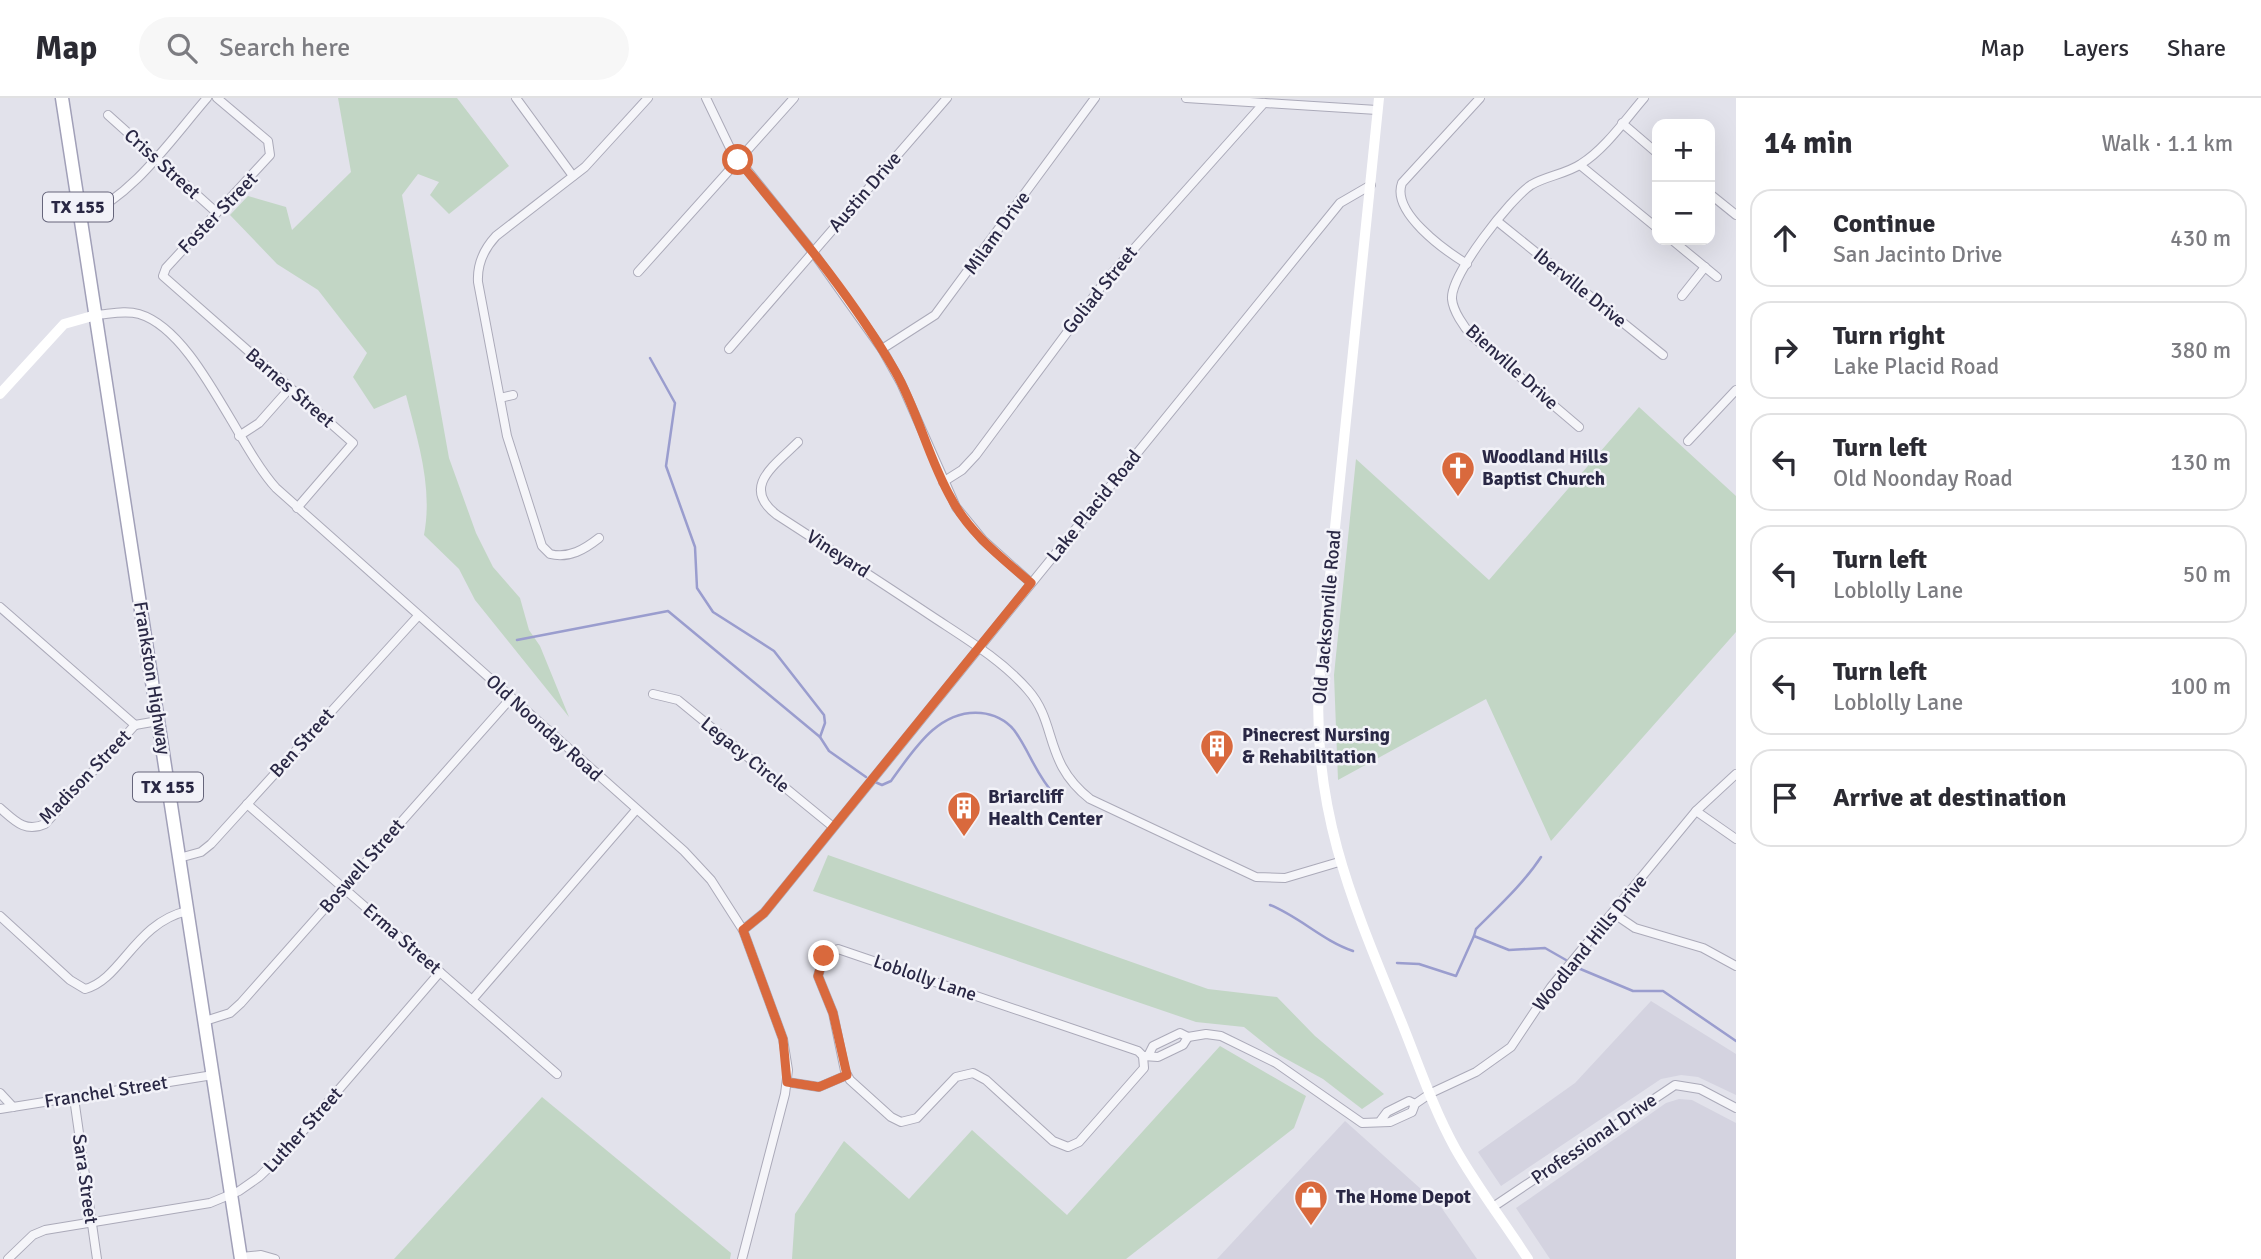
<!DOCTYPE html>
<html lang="en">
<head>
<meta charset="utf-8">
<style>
  :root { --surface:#fff; --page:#f7f7f7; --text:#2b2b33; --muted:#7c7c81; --line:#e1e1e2 }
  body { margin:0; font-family:Signika,sans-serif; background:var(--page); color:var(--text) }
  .controls { position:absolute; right:21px; top:21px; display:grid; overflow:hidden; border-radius:14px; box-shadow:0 7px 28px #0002 }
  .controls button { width:63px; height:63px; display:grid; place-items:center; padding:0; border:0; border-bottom:2px solid var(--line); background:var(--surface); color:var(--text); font:35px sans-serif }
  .stop { position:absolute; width:21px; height:21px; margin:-16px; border:5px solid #d9693d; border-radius:50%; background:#fff }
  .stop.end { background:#d9693d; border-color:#fff; box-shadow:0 2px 7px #0008 }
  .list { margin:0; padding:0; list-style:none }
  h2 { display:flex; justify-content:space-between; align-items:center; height:91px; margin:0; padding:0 28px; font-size:30px }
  h2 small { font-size:23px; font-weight:400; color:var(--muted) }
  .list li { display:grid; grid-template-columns:46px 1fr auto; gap:21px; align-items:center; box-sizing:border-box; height:98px; margin:0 14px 14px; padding:0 14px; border:2px solid var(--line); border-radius:21px }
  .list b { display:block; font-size:26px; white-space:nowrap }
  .list p { margin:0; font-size:23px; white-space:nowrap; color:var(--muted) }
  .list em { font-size:23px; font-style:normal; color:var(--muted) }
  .icon { flex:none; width:38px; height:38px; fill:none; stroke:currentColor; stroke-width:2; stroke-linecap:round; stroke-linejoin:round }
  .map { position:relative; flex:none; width:1736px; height:1161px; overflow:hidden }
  header { display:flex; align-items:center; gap:42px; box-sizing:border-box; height:98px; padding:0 35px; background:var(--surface); border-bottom:2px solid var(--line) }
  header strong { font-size:33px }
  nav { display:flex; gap:38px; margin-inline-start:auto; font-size:24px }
  .search { width:490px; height:63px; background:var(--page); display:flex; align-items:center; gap:18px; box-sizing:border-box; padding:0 24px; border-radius:38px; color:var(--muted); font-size:26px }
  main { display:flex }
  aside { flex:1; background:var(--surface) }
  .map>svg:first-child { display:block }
  .built { fill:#d4d3e0 }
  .green { fill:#c2d6c5 }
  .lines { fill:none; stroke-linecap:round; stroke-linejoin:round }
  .stream { stroke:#9a9dce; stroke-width:2.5 }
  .street-casing { stroke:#abaab9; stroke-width:10 }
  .primary-casing { stroke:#a1a0b8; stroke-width:15 }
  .street { stroke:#f5f5f9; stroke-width:8 }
  .secondary { stroke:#fff; stroke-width:10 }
  .primary { stroke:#fff; stroke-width:12 }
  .route { stroke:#d9693d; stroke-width:9 }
  .labels { text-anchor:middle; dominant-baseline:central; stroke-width:5; stroke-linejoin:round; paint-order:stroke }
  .shield { fill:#f2f2f8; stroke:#66657b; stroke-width:2 }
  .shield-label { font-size:18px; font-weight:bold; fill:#2a2845 }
  .street-label { font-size:19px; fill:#2a2845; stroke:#f2f2f8 }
  .poi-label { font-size:19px; font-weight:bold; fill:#2a2845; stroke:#f2f2f8; text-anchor:start }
</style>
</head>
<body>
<header>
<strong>Map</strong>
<div class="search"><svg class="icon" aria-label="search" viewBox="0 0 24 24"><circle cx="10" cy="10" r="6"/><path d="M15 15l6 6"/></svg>Search here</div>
<nav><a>Map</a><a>Layers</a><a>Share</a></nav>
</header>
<main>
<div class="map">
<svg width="1736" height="1161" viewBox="0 0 1736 1161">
  <rect width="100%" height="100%" fill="#e2e2eb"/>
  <g class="built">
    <polygon points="1651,903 1736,956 1736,997 1698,979 1681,977 1661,981 1501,1088 1478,1054 1575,985"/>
    <polygon points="1679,1001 1692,1002 1736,1025 1736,1161 1550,1161 1516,1110 1666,1005"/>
    <polygon points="1345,1023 1441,1109 1477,1161 1217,1161"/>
  </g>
  <g class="green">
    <path d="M 338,0 L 457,0 L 509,68 L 449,116 L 430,97 L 439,84 L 418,76 L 402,97 L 449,360 L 476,435 L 493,469 L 520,500 L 529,532 L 540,548 L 569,619 L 475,502 L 459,471 L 424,437 C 433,389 418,344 406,297 L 374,311 L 353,279 L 367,255 L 318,192 L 277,166 L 230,117 L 248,98 L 286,109 L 292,132 L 351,74 Z"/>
    <polygon points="1639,309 1736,398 1736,534 1551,743 1486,601 1338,682 1334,577 1356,361 1489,482"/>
    <polygon points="828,757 1208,891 1277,899 1315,938 1384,996 1362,1011 1323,981 1279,957 1244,929 1196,924 813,793"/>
    <polygon points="1220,948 1306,998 1294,1030 1126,1161 792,1161 795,1116 844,1043 909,1101 972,1032 1067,1117"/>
    <polygon points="542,999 731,1155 730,1161 394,1161"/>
  </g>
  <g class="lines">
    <g class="stream">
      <polyline points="650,260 675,305 666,368 695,449 697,490 713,514 774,553 824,617 825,625 820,639"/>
      <polyline points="517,542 668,513 820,639 829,653 866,679"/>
      <path d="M 875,684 L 882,687 L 891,683 C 913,653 938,611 981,615 C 993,616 1006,622 1014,632 C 1029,652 1036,677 1054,696"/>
      <path d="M 1270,807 C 1300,819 1323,843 1353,853"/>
      <path d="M 1474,838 L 1476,831 C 1499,808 1524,785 1541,759"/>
      <polyline points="1397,865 1419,866 1456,878 1474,838 1509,852 1545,850 1566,862"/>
      <polyline points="1578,870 1633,893 1663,893 1736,943"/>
    </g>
    <g class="street-casing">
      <g id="street">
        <polyline points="217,0 268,43 270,57 166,170 163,178 353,345 297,410"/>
        <polyline points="516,0 573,78"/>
        <polyline points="706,0 731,52 813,154 882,251 901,285 956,409 983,442 1031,485"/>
        <polyline points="1186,0 1377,12"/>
        <polyline points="108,17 216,114"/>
        <polyline points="1622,25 1657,55"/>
        <polyline points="1580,67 1657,130"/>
        <polyline points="1710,96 1736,117"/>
        <path d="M 80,121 C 134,97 169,44 207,0"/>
        <polyline points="1497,123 1663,257"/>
        <polyline points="1672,142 1717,179"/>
        <path d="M 1467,166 C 1444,152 1391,114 1402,85 L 1480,0"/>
        <polyline points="638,174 794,0"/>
        <polyline points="1682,198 1705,169"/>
        <path d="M 96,217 C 110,216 125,212 139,216 C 196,233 236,346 276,390 L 684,753 L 711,782 L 743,832 L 783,941 L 788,972 L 785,996 L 742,1161"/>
        <polyline points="729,251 947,0"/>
        <polyline points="882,251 935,217 1095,0"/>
        <polyline points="500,300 513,297"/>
        <path d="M 1579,329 L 1472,238 C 1464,229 1453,213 1452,201 C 1450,177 1511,100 1531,87 C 1546,78 1566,76 1581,66 C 1605,51 1625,22 1644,0"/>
        <polyline points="239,338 259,325 290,290"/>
        <polyline points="1688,343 1736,292"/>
        <path d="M 798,344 C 775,367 740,389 777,417 C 828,450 879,483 930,517 C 963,539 1001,561 1028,592 C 1058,626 1043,664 1090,701 L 1256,779 L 1285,780 L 1339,764"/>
        <polyline points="943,384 962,372 976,357 1106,182 1264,5"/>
        <path d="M 599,440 C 585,451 569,461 550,456 L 542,448 L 507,338 L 478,184 C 477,166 483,152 496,138 L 585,69 L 648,0"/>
        <polyline points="0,509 135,627"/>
        <polyline points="653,596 678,602 832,728"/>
        <polyline points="135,627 158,623"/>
        <polyline points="247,706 557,976"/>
        <path d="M 0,710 C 15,723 25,735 45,726 L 135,627"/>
        <polyline points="1696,713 1736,741"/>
        <polyline points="179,760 201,754 211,746 418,518"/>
        <polyline points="1613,815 1635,830 1703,850 1736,868"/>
        <path d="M 0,818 L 70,882 L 85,891 C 121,882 135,825 187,813"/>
        <polyline points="743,832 764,815 1340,105 1371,87"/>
        <polygon points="838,851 1138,953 1143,958 1144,970 1079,1044 1068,1049 1053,1043 986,982 973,975 956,979 917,1020 901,1024 891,1019 850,982 845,973 833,915 818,878 824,858"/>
        <polyline points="472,902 636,712"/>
        <polyline points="205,923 230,915 241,905 511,600"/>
        <polyline points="1188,939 1206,936 1221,938 1276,965 1362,1025 1390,1024 1412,1014 1415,1006 1431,995 1476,974 1511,949 1551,889 1696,713 1736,676"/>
        <polyline points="1143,958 1158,959 1183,947 1188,939 1180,935 1153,948 1149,956"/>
        <polyline points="787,984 819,989 847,977"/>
        <polyline points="0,995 13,1009"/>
        <polyline points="74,1000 97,1161"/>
        <polyline points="0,1011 213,977"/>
        <polyline points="1381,1022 1387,1014 1409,1003 1415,1006"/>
        <polyline points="1493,1109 1675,987 1700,991 1736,1010"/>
        <polyline points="241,1159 261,1157 275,1161"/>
        <polyline points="8,1161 33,1137 45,1132 210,1105 239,1093 259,1079 285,1054 440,874"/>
      </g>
    </g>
    <g class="primary-casing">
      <polyline id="primary" points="62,0 241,1161"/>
    </g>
    <use href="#street" class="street"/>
    <g class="secondary">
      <path d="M 1379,0 L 1319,586 C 1312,714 1354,808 1401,923 C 1418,965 1433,1010 1455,1050 C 1477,1089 1504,1124 1528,1161"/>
      <polyline points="0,296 64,226 96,217"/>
    </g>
    <use href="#primary" class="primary"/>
  </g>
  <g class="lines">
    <path class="route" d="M 738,62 C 794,130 851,197 895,273 C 918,313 928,360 951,400 C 969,435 1002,460 1031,485 L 764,815 L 743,832 L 783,941 L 787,984 L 819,989 L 847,977 L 833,915 L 818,878 L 824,858"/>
  </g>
  <defs>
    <g id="church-pin" transform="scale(1.75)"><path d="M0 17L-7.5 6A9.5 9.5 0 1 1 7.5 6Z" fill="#d9693d" stroke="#f2f2f8"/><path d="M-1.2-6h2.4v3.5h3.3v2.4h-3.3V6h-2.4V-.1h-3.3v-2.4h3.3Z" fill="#fff"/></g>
    <g id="building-pin" transform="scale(1.75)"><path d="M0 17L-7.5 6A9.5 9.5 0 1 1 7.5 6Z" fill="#d9693d" stroke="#f2f2f8"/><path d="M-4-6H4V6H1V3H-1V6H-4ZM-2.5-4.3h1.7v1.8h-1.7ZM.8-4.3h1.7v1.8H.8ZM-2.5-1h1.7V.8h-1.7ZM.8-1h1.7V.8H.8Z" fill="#fff"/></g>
    <g id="shop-pin" transform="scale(1.75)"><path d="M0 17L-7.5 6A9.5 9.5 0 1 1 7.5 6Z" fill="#d9693d" stroke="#f2f2f8"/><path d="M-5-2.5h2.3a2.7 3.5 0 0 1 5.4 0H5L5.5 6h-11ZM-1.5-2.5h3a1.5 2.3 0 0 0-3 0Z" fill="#fff"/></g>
  </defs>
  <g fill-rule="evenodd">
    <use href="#church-pin" x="1458" y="370"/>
    <use href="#building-pin" x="1217" y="648"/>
    <use href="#building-pin" x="964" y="710"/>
    <use href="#shop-pin" x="1311" y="1099"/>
  </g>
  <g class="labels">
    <g class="shield">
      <rect x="43" y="94.5" width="70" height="29" rx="5"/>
      <rect x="133" y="674.5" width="70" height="29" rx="5"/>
    </g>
    <g class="shield-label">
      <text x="78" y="109">TX 155</text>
      <text x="168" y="689">TX 155</text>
    </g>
    <g class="street-label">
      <text transform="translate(162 66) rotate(42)">Criss Street</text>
      <text transform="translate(865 94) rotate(-49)">Austin Drive</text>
      <text transform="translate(218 115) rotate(-46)">Foster Street</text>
      <text transform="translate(997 135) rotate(-54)">Milam Drive</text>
      <text transform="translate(1580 190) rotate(39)">Iberville Drive</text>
      <text transform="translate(1100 192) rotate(-51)">Goliad Street</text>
      <text transform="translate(1512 269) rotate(42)">Bienville Drive</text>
      <text transform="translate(290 290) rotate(41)">Barnes Street</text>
      <text transform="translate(1094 408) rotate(-51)">Lake Placid Road</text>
      <text transform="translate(838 456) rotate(33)">Vineyard</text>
      <text transform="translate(1327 519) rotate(-85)">Old Jacksonville Road</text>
      <text transform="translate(152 580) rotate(81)">Frankston Highway</text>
      <text transform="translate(544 630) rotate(42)">Old Noonday Road</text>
      <text transform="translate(302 645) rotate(-48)">Ben Street</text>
      <text transform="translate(745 657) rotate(39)">Legacy Circle</text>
      <text transform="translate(85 679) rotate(-46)">Madison Street</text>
      <text transform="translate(362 768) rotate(-49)">Boswell Street</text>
      <text transform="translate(402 841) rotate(41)">Erma Street</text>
      <text transform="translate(1590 845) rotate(-51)">Woodland Hills Drive</text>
      <text transform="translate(925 880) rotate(19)">Loblolly Lane</text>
      <text transform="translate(106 994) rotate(-9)">Franchel Street</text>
      <text transform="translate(303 1032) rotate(-48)">Luther Street</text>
      <text transform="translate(1594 1041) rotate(-34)">Professional Drive</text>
      <text transform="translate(85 1081) rotate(82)">Sara Street</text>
    </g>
    <g class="poi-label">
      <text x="1482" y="359">Woodland Hills<tspan x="1482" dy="22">Baptist Church</tspan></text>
      <text x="1242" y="637">Pinecrest Nursing<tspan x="1242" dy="22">&amp; Rehabilitation</tspan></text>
      <text x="988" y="699">Briarcliff<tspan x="988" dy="22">Health Center</tspan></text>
      <text x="1336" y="1099">The Home Depot</text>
    </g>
  </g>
</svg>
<div class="controls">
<button>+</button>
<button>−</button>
</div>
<div class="stop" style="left:738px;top:62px"></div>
<div class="stop end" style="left:824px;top:858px"></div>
</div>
<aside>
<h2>14 min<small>Walk · 1.1 km</small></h2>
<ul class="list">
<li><svg class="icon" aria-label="ahead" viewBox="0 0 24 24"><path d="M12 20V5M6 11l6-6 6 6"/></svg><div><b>Continue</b><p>San Jacinto Drive</p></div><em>430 m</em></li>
<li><svg class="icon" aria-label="right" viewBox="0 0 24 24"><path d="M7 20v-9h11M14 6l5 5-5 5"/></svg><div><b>Turn right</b><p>Lake Placid Road</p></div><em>380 m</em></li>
<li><svg class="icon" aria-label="left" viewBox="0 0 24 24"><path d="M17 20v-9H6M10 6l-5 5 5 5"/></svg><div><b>Turn left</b><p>Old Noonday Road</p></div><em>130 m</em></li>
<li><svg class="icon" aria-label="left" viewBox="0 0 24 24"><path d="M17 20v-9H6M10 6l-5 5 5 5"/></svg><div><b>Turn left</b><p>Loblolly Lane</p></div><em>50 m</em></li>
<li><svg class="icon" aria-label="left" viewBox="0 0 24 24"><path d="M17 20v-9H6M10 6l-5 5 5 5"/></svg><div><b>Turn left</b><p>Loblolly Lane</p></div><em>100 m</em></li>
<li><svg class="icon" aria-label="arrive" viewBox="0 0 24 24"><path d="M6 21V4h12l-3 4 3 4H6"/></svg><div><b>Arrive at destination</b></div></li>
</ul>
</aside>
</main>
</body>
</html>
